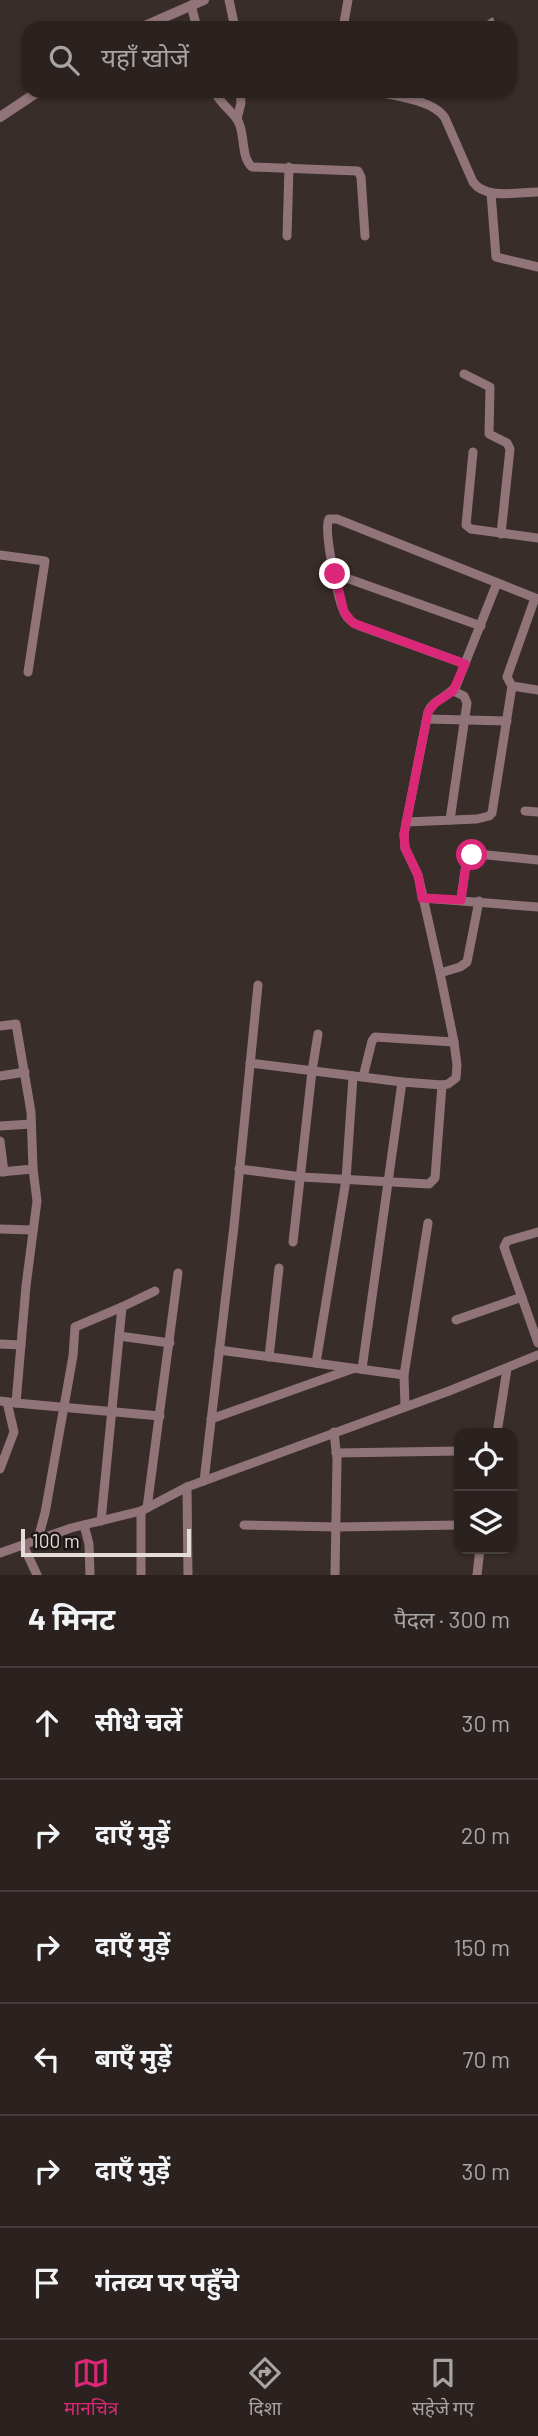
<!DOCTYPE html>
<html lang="hi">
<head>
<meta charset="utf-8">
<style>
  :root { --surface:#2b221f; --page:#372f2c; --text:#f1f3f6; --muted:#a6a4a4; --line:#473f3d; --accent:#db2777 }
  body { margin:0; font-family:Barlow,"Noto Sans Devanagari",sans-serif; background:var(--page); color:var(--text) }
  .controls { position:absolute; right:21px; bottom:21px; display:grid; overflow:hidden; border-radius:14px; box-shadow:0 2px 5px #0004 }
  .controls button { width:63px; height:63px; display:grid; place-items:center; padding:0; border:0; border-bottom:2px solid var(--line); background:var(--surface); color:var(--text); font:35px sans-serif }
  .scale { position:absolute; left:21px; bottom:18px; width:170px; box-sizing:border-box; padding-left:7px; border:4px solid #e4dcd9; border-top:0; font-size:19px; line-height:24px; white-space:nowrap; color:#e4dcd9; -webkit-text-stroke:5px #1c1715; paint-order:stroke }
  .stop { position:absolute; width:21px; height:21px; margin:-16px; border:5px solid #db2777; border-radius:50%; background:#fff }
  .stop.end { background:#db2777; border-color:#fff; box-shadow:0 2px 7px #0008 }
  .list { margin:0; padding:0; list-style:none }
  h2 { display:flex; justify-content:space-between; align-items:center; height:91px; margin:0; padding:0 28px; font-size:30px }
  h2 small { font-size:23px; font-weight:400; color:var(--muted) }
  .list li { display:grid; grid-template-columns:46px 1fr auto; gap:21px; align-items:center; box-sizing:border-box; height:112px; padding:0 28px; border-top:2px solid var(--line) }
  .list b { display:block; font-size:26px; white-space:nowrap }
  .list em { font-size:23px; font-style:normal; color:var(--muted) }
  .icon { flex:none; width:38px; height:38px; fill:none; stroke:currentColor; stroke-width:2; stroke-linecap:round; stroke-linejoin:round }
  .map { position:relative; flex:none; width:538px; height:1575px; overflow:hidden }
  .search { position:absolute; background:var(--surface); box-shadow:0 2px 5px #0004; left:21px; right:21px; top:21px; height:77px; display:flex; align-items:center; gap:18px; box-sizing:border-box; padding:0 24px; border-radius:21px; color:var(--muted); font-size:26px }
  .sheet { height:763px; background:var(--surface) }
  nav { display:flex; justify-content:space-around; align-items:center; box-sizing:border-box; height:98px; border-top:2px solid var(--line); background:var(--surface); font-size:19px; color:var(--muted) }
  nav a { display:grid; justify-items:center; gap:4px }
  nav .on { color:var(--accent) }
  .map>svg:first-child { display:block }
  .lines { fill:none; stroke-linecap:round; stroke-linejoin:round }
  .service { stroke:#90747a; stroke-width:4.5 }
  .minor { stroke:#90747a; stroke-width:9 }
  .tertiary { stroke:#90747a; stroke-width:10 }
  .route { stroke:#db2777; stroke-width:9 }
</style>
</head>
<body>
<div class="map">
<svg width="538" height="1575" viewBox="0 0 538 1575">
  <rect width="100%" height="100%" fill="#392d29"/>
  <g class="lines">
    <polyline class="service" points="481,28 492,20"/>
    <g class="minor">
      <polyline points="229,0 235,28"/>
      <polyline points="191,5 197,28"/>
      <polyline points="343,28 348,0"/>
      <path d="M 214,91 C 221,105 235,113 239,123 C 245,137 241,157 252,167 L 358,171 L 361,177 L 365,236"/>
      <path d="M 372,91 C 392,95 434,100 445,118 L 473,182 C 486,200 518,192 538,192"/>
      <polyline points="237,119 241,103 240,91"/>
      <polyline points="491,193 496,257 538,267"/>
      <polyline points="287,236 289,167"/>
      <polyline points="464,374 490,387 489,434 507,443 510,449 501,534"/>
      <polyline points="473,452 466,525 471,529 538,538"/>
      <polyline points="0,555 45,561 28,672"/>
      <polyline points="335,574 481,626"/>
      <polyline points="535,598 507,677 512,686 538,690"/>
      <path d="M 465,664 L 360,626 C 353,623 348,620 344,612 C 338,598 323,530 329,519 L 337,519 L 538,599"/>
      <polyline points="427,719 507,721"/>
      <polyline points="525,811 538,812"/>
      <polyline points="450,820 467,703 464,696 453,691"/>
      <polyline points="406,822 477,819 489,816 492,813 512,686"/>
      <polyline points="423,898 538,907"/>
      <polyline points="461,899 466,864 469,857 477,854 538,860"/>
      <polyline points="440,973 460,967 467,962 479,901"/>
      <polyline points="0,1026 16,1024 31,1112 33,1169 0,1172"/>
      <path d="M 250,1063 L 402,1082 L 442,1085 L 448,1084 L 456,1078 L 457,1065 L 454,1042 L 440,973 L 418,875 L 405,848 L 404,834 L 428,712 C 433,699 449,697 456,686 L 497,583"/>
      <polyline points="0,1076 25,1072"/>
      <polyline points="363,1077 372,1041 375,1037 454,1042"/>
      <polyline points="0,1126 31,1124"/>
      <polyline points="0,1141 4,1172"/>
      <polyline points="239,1169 302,1177 429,1184 435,1178 442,1085"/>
      <polyline points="0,1229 33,1230"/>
      <polyline points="538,1232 507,1241 504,1247 538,1343"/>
      <polyline points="293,1242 312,1071 318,1034"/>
      <polyline points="456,1320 522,1297"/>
      <polyline points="119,1336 170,1343"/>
      <polyline points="0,1344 21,1345"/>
      <polyline points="219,1350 404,1375"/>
      <polyline points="269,1357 279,1268"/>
      <polyline points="316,1363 346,1180 353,1076"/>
      <polyline points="362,1369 402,1082"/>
      <polyline points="0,1401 16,1403 26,1286 37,1201 33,1169"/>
      <polyline points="16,1403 160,1416"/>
      <polyline points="405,1407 404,1375 428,1223"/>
      <polyline points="211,1419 352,1369"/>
      <polyline points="334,1432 337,1459 335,1575"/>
      <polyline points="497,1433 507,1369"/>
      <polyline points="336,1453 459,1451"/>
      <polyline points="0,1469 14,1432 7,1402"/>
      <polyline points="204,1481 234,1226 258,985"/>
      <polyline points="187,1487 188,1575"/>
      <polyline points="147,1508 178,1273"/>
      <polyline points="141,1511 141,1575"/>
      <polyline points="101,1521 122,1307 155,1291"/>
      <polyline points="84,1525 89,1544 90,1575"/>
      <polyline points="244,1525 337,1527 459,1525"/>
      <polyline points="38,1539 45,1513 73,1356 75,1327 122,1307"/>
      <polyline points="23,1545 37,1575"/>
      <polyline points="0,1553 71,1528 141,1511 187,1487 449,1391 538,1355"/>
      <polyline points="477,1575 480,1549"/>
    </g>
    <g class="tertiary">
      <polyline points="140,28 204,0"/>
      <polyline points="0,117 39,91"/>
    </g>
  </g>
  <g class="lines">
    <polyline class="route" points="335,574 344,612 353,623 465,664 453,691 435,703 428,712 404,834 405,848 418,875 422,898 461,900 466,864 472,855"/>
  </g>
</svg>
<div class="controls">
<button><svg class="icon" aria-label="locate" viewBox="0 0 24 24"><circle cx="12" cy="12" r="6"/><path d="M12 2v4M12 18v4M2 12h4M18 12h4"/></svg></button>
<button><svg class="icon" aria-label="layers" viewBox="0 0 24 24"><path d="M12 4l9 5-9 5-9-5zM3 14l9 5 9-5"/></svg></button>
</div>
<div class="scale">100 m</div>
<div class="stop" style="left:472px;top:855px"></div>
<div class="stop end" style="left:335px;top:574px"></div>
<div class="search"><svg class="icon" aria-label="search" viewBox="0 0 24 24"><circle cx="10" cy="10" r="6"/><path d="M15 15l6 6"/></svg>यहाँ खोजें</div>
</div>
<section class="sheet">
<h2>4 मिनट<small>पैदल · 300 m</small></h2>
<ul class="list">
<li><svg class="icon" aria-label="ahead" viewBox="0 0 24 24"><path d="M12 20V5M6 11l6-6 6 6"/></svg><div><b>सीधे चलें</b></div><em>30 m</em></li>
<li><svg class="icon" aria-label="right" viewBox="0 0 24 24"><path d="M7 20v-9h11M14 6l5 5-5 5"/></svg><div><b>दाएँ मुड़ें</b></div><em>20 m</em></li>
<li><svg class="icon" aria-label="right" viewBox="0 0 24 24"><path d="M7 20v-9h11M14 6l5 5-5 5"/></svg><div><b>दाएँ मुड़ें</b></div><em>150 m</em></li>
<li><svg class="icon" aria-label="left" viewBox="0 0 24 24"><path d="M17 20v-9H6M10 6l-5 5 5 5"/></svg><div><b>बाएँ मुड़ें</b></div><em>70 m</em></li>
<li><svg class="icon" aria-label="right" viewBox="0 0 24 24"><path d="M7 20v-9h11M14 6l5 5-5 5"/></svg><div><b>दाएँ मुड़ें</b></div><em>30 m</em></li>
<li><svg class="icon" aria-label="arrive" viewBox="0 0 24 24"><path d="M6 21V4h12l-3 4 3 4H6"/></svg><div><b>गंतव्य पर पहुँचे</b></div></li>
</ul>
</section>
<nav>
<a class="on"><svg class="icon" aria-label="map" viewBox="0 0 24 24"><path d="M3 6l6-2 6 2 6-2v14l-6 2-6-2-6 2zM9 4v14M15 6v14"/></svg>मानचित्र</a>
<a><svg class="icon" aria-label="directions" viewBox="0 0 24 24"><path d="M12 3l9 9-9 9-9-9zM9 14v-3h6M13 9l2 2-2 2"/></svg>दिशा</a>
<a><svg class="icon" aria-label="saved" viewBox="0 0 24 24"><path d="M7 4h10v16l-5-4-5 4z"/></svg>सहेजे गए</a>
</nav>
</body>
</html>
